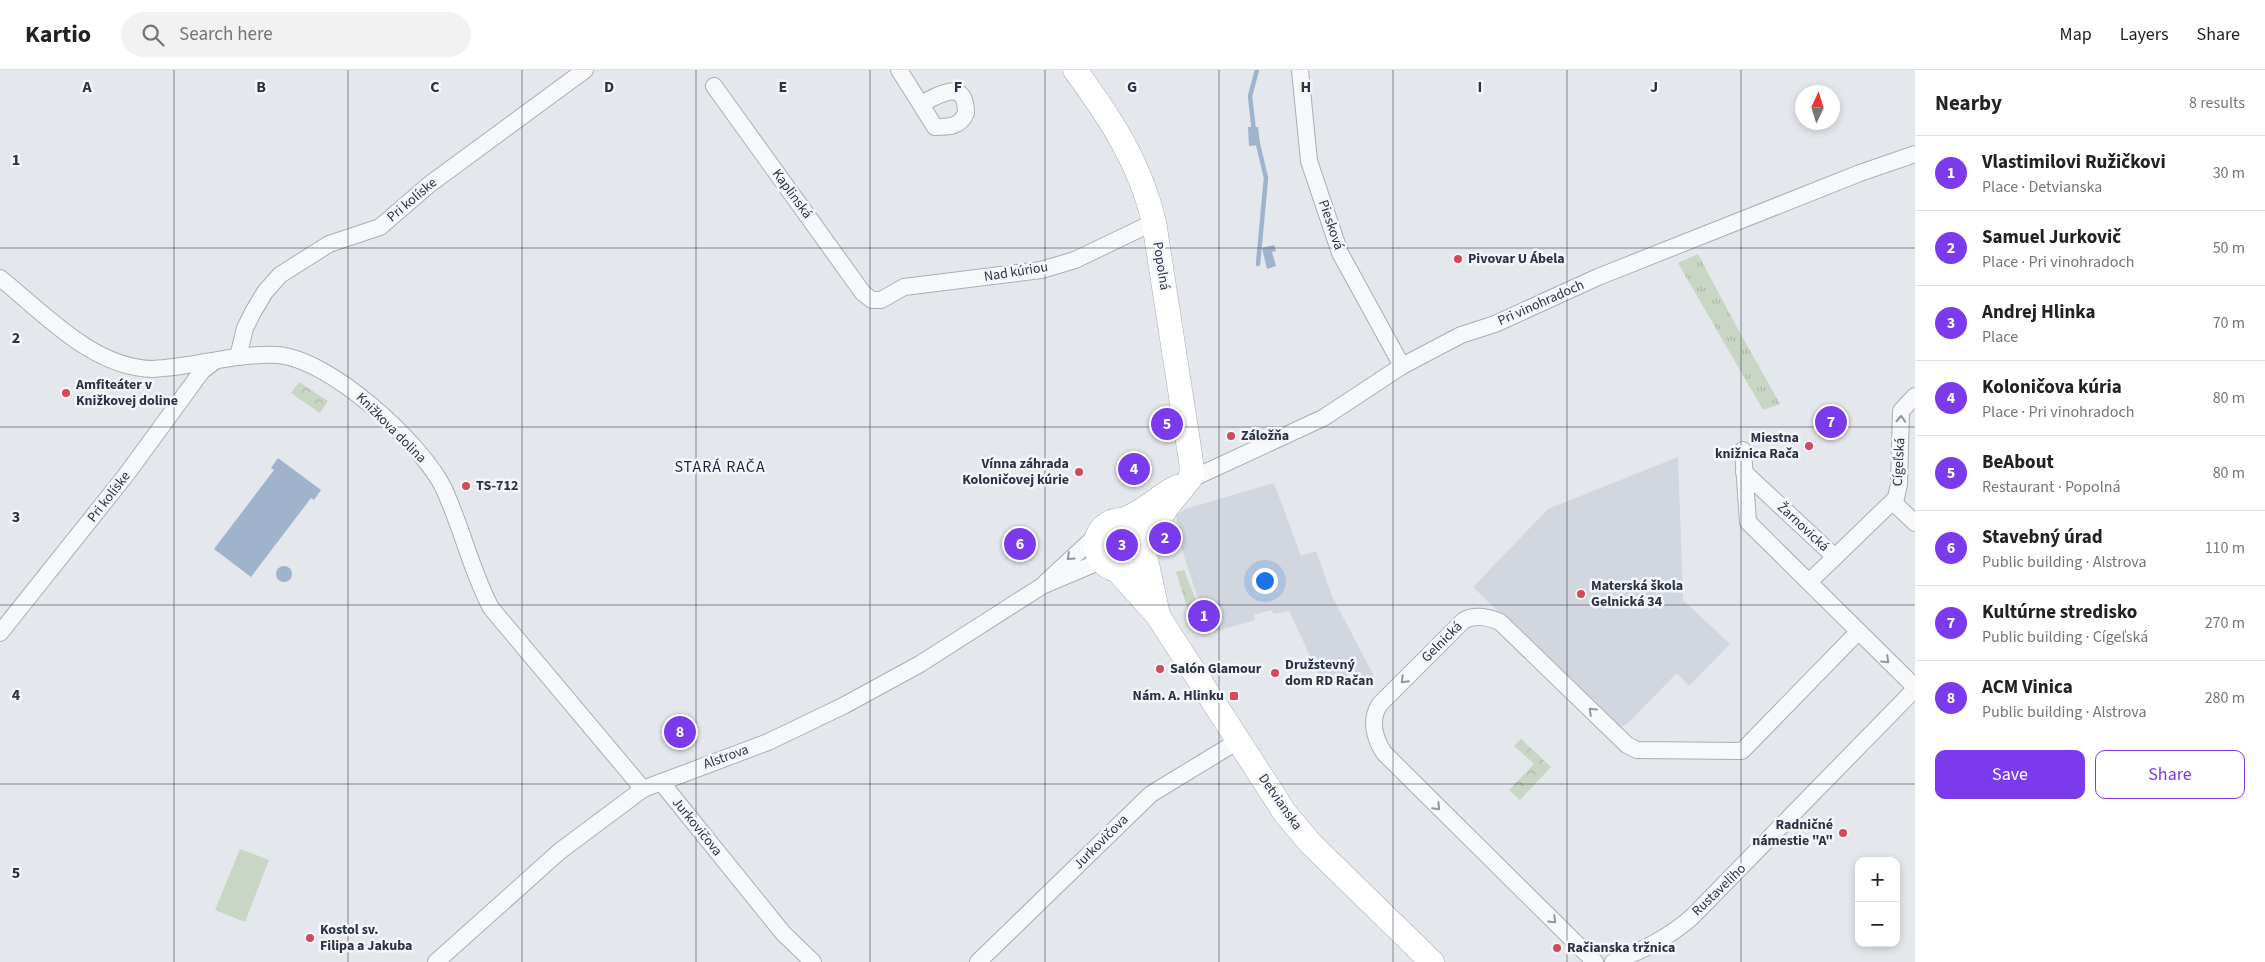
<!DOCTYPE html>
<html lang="en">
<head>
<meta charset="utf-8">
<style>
  :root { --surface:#fff; --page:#f2f2f2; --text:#222; --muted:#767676; --line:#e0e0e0; --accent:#7c3aed }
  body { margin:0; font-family:"Source Sans 3",sans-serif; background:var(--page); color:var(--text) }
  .controls { position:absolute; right:15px; bottom:15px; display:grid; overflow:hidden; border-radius:10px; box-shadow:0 2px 8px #0003 }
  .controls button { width:45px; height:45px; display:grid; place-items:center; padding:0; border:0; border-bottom:1px solid var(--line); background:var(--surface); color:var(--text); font:25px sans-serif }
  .compass { position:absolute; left:1795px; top:15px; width:45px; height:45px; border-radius:50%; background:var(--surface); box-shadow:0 2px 8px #0003; rotate:4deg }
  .you { position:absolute; left:1264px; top:510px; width:18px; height:18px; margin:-12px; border:4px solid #fff; border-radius:50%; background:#1a73e8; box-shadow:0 0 0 8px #1a73e833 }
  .badge { display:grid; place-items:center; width:32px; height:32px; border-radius:50%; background:var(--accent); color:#fff; font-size:16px; font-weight:700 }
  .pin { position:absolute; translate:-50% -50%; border:2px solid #fff; box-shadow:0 1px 5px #0006 }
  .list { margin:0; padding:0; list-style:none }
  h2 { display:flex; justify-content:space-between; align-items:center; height:65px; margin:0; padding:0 20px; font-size:21px }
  h2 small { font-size:16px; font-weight:400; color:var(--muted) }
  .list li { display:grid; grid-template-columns:32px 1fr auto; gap:15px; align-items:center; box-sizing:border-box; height:75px; padding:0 20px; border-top:1px solid var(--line) }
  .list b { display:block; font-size:19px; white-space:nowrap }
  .list p { margin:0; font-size:16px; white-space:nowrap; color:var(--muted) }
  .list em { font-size:16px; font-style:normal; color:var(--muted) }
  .actions { display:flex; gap:10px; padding:15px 20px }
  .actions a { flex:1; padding:11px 0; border:1px solid var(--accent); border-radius:10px; text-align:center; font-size:18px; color:var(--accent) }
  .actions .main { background:var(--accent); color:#fff }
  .icon { flex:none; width:28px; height:28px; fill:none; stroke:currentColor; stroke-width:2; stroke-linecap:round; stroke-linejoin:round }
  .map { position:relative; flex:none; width:1915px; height:892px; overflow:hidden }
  header { display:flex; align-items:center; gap:30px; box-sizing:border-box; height:70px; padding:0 25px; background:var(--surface); border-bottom:1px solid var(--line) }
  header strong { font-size:24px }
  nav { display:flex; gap:28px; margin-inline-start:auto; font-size:18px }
  .search { width:350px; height:45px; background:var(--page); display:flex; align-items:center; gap:12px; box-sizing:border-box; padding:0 18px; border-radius:28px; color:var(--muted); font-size:19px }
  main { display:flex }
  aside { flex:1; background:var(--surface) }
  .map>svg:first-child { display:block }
  .built { fill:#d2d6de }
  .grass { fill:url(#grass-tufts) }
  .park { fill:url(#park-crowns) }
  .pitch { fill:#c9d6c5 }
  .water { fill:#9fb4cc }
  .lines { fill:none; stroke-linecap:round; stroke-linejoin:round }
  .stream { stroke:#9fb4cc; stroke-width:4.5 }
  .street-casing { stroke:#a9aeb7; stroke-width:18 }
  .secondary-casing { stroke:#a9aeb7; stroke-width:25 }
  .street { stroke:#f7f8fa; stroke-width:16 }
  .secondary { stroke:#fff; stroke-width:24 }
  .oneway { stroke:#9196a0 }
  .grid { fill:none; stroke:#2b3445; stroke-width:1; stroke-opacity:0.55 }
  .poi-dot { fill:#d1495b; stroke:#f4f6f9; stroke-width:2 }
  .labels { text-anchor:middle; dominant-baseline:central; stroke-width:5; stroke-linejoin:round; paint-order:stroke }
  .street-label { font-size:14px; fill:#2b3445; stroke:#f4f6f9 }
  .poi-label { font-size:14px; font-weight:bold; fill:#2b3445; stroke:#f4f6f9; text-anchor:start }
  .quarter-label { font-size:16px; letter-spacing:1px; fill:#1d2536; stroke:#f4f6f9 }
  .grid-label { font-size:16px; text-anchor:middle; font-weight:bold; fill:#2b3445; stroke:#f4f6f9; stroke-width:5; stroke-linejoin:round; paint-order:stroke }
</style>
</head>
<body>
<header>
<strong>Kartio</strong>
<div class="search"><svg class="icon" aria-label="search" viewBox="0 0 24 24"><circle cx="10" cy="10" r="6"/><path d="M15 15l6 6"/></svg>Search here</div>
<nav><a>Map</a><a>Layers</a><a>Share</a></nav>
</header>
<main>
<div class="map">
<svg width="1915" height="892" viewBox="0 0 1915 892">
  <defs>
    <pattern id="grass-tufts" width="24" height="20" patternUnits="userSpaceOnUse" patternTransform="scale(1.25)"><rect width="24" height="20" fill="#c9d6c5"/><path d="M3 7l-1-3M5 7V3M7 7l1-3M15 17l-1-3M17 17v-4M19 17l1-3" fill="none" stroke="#adb8ab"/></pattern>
    <pattern id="park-crowns" width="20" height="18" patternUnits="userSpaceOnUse" patternTransform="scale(1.25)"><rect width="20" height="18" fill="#c9d6c5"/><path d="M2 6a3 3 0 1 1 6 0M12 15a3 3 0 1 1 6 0" fill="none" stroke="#adb8ab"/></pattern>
  </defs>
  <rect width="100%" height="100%" fill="#e4e7ec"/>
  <g class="built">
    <polygon points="1678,387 1683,530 1730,574 1689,616 1677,603 1627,654 1619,658 1473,517 1548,439"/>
    <polygon points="1274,413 1301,486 1316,481 1332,526 1374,606 1368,618 1343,611 1329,618 1321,609 1289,541 1274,544 1271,540 1254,545 1255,550 1209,563 1182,480 1176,445 1185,439"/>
  </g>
  <g class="grass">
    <polygon points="1698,184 1739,261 1780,334 1763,340 1678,193"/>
    <circle cx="1122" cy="475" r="13"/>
  </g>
  <g class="park">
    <polygon points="299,312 328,331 320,343 291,323"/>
    <polygon points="1184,500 1205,553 1193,557 1176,502"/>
    <polygon points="1521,669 1551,697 1520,730 1509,720 1534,694 1514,676"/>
  </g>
  <polygon class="pitch" points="240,779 269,790 245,852 215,840"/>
  <g class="water">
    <polygon points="1248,57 1258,57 1260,75 1249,76"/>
    <polygon points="1274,175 1276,181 1272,182 1276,196 1267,199 1262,178"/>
    <polygon points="278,388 321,420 314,430 311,428 251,507 214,479 274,400 271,398"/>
    <circle cx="284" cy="504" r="8"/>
  </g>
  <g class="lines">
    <g class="stream">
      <polyline points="1254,62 1250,26 1257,0"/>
      <polyline points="1257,70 1266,108 1258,194"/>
    </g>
    <g class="street-casing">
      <g id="street">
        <path d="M 899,0 L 935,57 C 949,57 960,57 966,43 C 966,8 940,24 921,34"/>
        <polyline points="1300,0 1309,91 1340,183 1402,296"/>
        <polyline points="714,16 863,223 872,230 881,230 904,217 1041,200 1075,190 1154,152"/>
        <path d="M 0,208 C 45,244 93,298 153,299 C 195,297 235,283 277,285 C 329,288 422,373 444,419 C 462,458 471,500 491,538 L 643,719"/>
        <polyline points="238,287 245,258 253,242 265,222 280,205 329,174 380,157 430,114 585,0"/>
        <polyline points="1743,380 1748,452 1915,617"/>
        <polyline points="1744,402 1835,487 1809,512"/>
        <polyline points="1189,410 1323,348 1402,296 1461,265 1495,254 1598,207 1860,103 1915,84"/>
        <polyline points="1893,432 1915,453"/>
        <polyline points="1835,487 1896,428 1899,414 1901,341 1915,326"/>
        <polyline points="1045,513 1101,461"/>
        <polyline points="0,563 126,405 202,301 215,291"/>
        <polyline points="661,712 783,863 813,892"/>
        <polyline points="436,892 560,781 643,719 768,672 843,636 920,594 1042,516 1101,491"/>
        <polyline points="978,892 1151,724 1238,671"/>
        <path d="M 1595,892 L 1384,683 C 1375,669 1369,650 1380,634 L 1463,551 C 1474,544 1488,547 1500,552 L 1627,675 L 1637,680 L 1742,681 L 1858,562"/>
        <path d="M 1613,892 C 1643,880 1668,868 1692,847 L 1915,619"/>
      </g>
    </g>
    <g class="secondary-casing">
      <g id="secondary">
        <path d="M 1075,0 C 1111,49 1140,93 1154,152 L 1191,391 L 1192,405 L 1189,410 L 1166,438 L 1146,473"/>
        <circle cx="1121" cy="475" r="25"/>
        <path d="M 1122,450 C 1143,444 1158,426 1177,417"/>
        <polyline points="1145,485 1158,545"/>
        <polyline points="1117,500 1158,546 1285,743 1311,774 1432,892"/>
      </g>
    </g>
    <use href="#street" class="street"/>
    <use href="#secondary" class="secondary"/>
  </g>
  <defs><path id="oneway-chevron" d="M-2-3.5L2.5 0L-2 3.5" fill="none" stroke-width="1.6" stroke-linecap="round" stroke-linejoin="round" transform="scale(1.25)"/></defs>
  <g class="oneway">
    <use href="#oneway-chevron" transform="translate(1901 349) rotate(-87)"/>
    <use href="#oneway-chevron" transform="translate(1070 487) rotate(138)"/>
    <use href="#oneway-chevron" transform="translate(1886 590) rotate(44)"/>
    <use href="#oneway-chevron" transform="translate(1404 610) rotate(135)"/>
    <use href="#oneway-chevron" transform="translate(1592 641) rotate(-136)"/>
    <use href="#oneway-chevron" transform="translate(1437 737) rotate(45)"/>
    <use href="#oneway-chevron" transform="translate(1553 850) rotate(44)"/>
  </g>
  <path class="grid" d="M 174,0 L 174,892M 348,0 L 348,892M 522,0 L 522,892M 696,0 L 696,892M 870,0 L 870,892M 1045,0 L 1045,892M 1219,0 L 1219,892M 1393,0 L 1393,892M 1567,0 L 1567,892M 1741,0 L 1741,892M 0,178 L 1915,178M 0,357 L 1915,357M 0,535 L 1915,535M 0,714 L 1915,714"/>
  <g class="poi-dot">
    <circle cx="1458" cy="189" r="5"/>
    <circle cx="66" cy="323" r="5"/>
    <circle cx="1231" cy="366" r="5"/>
    <circle cx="1809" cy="376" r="5"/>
    <circle cx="1079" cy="402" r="5"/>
    <circle cx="466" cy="416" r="5"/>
    <circle cx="1581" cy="524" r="5"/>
    <circle cx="1160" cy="599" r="5"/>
    <circle cx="1275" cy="603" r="5"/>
    <rect x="1229" y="621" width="10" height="10" rx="2.5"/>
    <circle cx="1843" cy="763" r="5"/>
    <circle cx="310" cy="868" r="5"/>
    <circle cx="1557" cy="878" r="5"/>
  </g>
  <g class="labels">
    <g class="street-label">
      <text transform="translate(792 124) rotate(54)">Kaplinská</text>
      <text transform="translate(412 130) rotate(-40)">Pri kolíske</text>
      <text transform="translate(1331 155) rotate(71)">Piesková</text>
      <text transform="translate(1161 196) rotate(81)">Popolná</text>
      <text transform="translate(1016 202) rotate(-9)">Nad kúriou</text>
      <text transform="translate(1541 233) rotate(-24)">Pri vinohradoch</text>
      <text transform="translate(391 358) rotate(45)">Knižkova dolina</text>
      <text transform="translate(1899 392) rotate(-87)">Cígeľská</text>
      <text transform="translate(109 427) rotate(-52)">Pri kolíske</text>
      <text transform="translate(1803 457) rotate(43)">Žarnovická</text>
      <text transform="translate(1442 572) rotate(-45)">Gelnická</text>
      <text transform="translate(726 687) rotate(-20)">Alstrova</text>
      <text transform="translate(1280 732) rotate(55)">Detvianska</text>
      <text transform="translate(697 757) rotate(51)">Jurkovičova</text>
      <text transform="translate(1101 772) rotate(-45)">Jurkovičova</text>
      <text transform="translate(1719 820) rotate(-44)">Rustaveliho</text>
    </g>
    <g class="poi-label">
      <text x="1468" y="189">Pivovar U Ábela</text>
      <text x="76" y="315">Amfiteáter v<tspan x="76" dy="16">Knižkovej doline</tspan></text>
      <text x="1241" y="366">Záložňa</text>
      <text x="1799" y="368" text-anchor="end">Miestna<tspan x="1799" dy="16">knižnica Rača</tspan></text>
      <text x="1069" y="394" text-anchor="end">Vínna záhrada<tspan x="1069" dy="16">Koloničovej kúrie</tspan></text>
      <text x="476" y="416">TS-712</text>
      <text x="1591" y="516">Materská škola<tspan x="1591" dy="16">Gelnická 34</tspan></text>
      <text x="1285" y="595">Družstevný<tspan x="1285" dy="16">dom RD Račan</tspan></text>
      <text x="1170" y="599">Salón Glamour</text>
      <text x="1224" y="626" text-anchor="end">Nám. A. Hlinku</text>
      <text x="1833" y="755" text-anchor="end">Radničné<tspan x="1833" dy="16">námestie "A"</tspan></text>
      <text x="320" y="860">Kostol sv.<tspan x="320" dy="16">Filipa a Jakuba</tspan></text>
      <text x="1567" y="878">Račianska tržnica</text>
    </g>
    <g class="quarter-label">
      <text x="720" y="397">STARÁ RAČA</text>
    </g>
  </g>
  <g class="grid-label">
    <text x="87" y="22">A</text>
    <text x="261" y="22">B</text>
    <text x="435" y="22">C</text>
    <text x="609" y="22">D</text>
    <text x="783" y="22">E</text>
    <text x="958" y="22">F</text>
    <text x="1132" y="22">G</text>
    <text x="1306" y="22">H</text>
    <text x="1480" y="22">I</text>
    <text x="1654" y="22">J</text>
    <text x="16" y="95">1</text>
    <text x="16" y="273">2</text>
    <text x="16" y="452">3</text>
    <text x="16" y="630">4</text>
    <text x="16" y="808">5</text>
  </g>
</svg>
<div class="controls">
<button>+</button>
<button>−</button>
</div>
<svg class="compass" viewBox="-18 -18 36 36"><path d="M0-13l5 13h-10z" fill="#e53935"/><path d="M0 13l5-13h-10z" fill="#767676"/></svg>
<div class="you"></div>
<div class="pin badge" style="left:1204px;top:546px">1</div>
<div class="pin badge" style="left:1165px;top:468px">2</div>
<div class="pin badge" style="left:1122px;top:475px">3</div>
<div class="pin badge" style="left:1134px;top:399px">4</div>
<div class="pin badge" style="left:1167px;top:354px">5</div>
<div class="pin badge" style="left:1020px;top:474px">6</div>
<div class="pin badge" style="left:1831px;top:352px">7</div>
<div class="pin badge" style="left:680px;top:662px">8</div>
</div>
<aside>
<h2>Nearby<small>8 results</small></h2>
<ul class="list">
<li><span class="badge">1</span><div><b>Vlastimilovi Ružičkovi</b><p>Place · Detvianska</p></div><em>30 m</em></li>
<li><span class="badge">2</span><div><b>Samuel Jurkovič</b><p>Place · Pri vinohradoch</p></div><em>50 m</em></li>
<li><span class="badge">3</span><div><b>Andrej Hlinka</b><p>Place</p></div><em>70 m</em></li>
<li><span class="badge">4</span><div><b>Koloničova kúria</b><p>Place · Pri vinohradoch</p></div><em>80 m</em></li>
<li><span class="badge">5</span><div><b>BeAbout</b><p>Restaurant · Popolná</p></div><em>80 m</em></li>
<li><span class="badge">6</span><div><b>Stavebný úrad</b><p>Public building · Alstrova</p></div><em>110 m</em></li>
<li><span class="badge">7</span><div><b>Kultúrne stredisko</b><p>Public building · Cígeľská</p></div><em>270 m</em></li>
<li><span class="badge">8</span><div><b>ACM Vinica</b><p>Public building · Alstrova</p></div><em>280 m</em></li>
</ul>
<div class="actions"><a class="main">Save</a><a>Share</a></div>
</aside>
</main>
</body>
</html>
